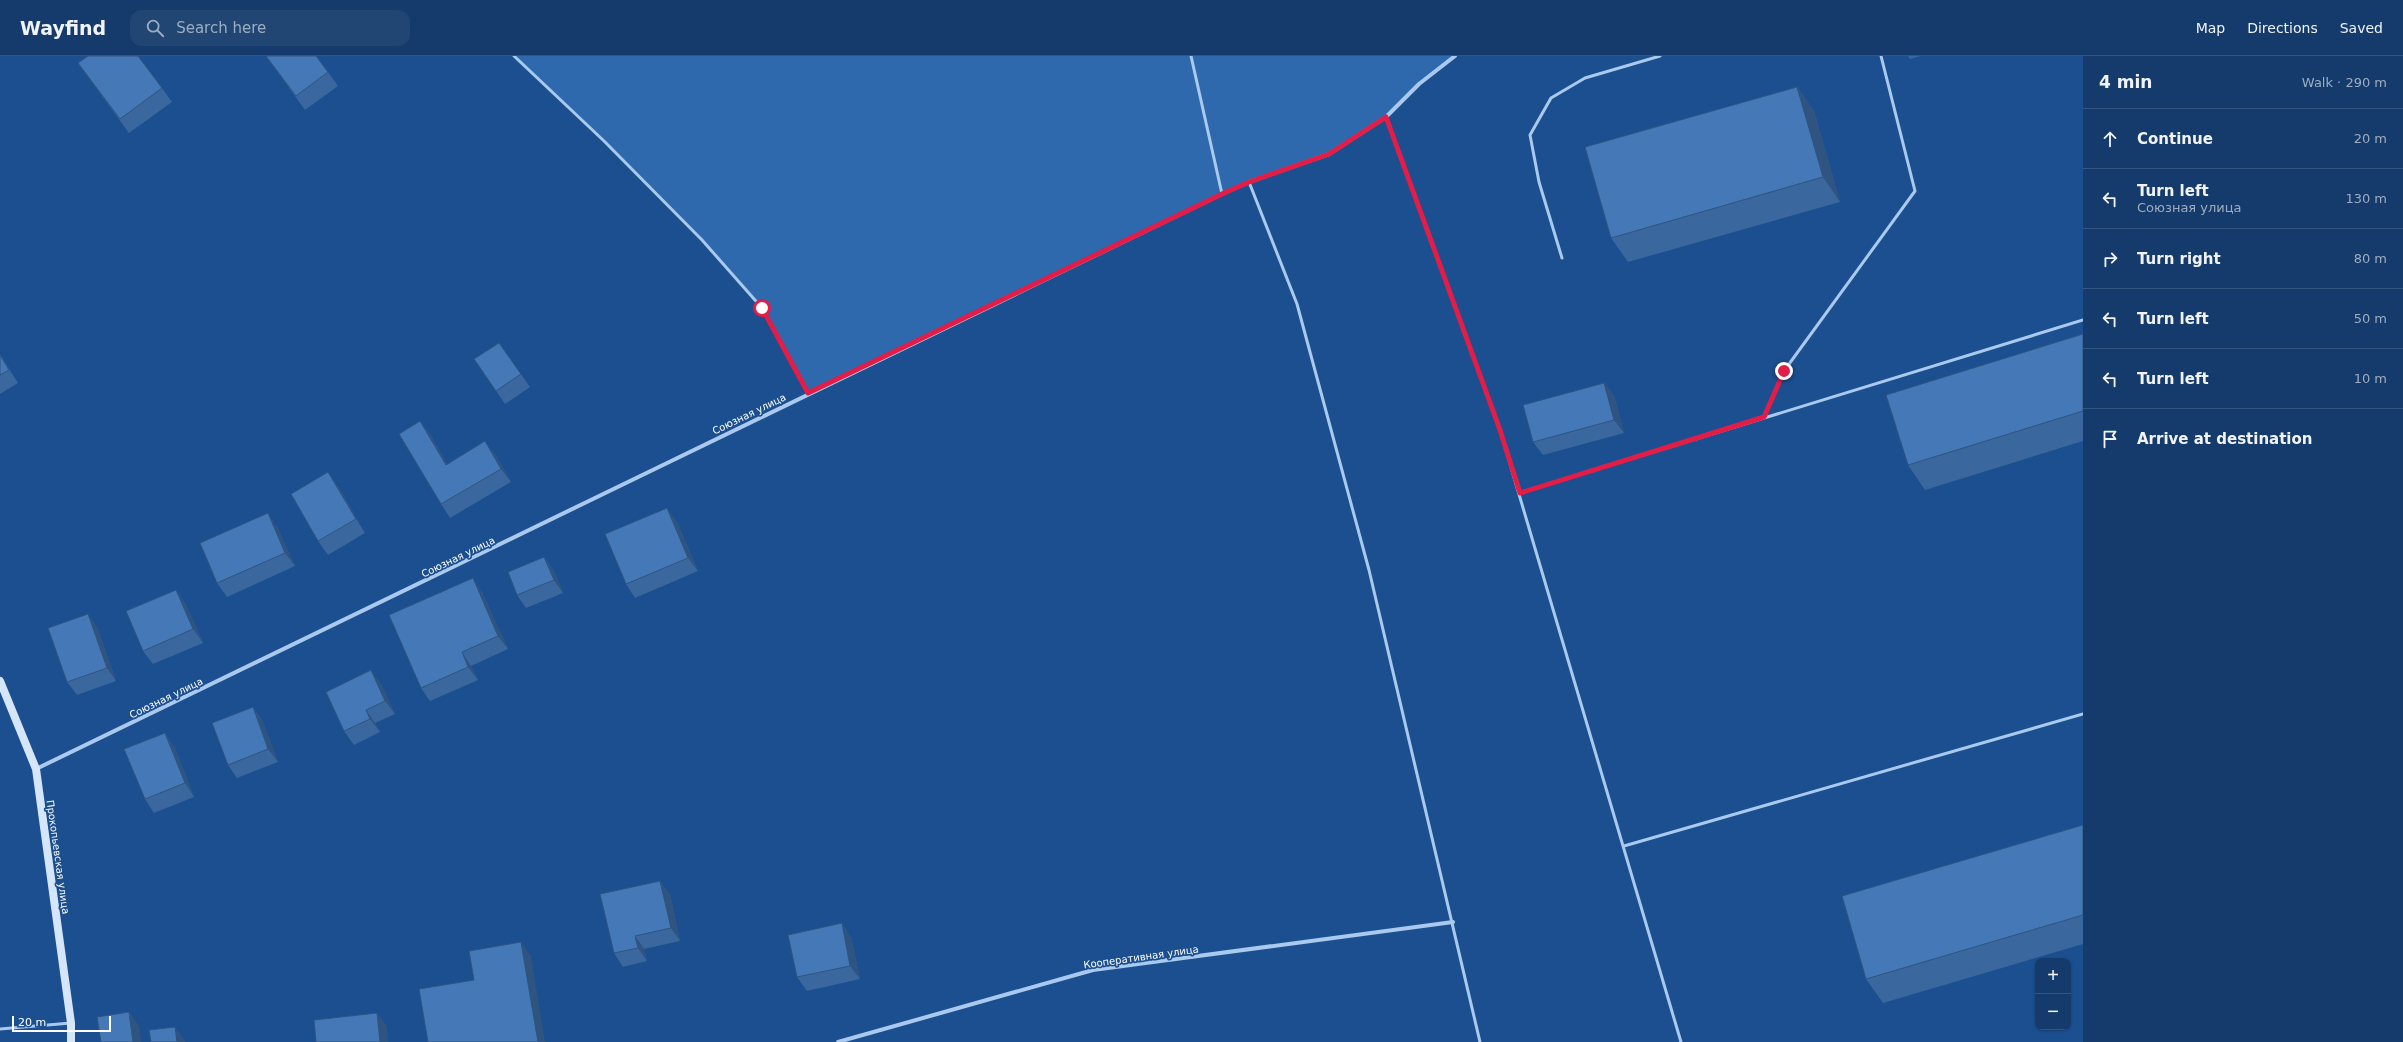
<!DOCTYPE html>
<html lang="en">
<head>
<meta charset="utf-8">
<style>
  :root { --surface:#143b6b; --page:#214673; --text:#f1f3f6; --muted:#9dadc1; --line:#33557e }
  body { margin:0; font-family:"DejaVu Sans",sans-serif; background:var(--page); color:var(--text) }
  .controls { position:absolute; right:12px; bottom:12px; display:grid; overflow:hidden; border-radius:8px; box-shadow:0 1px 3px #0004 }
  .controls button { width:36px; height:36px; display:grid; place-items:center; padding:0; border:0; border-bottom:1px solid var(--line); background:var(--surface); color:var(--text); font:20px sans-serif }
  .scale { position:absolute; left:12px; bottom:10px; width:99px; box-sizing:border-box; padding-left:4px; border:2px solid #fff; border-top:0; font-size:11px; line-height:14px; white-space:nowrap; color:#fff; -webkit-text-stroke:3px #1b4f8f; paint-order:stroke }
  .stop { position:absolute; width:12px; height:12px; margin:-9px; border:3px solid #e11d48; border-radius:50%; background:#fff }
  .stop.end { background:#e11d48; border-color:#fff; box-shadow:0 1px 4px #0008 }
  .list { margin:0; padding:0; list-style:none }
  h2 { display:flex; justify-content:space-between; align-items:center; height:52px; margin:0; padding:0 16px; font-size:17px }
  h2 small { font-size:13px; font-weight:400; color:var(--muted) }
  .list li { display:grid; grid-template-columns:26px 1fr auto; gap:12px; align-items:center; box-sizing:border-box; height:60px; padding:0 16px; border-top:1px solid var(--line) }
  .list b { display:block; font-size:15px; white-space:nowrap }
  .list p { margin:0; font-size:13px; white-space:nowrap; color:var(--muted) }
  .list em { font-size:13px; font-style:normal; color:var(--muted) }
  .icon { flex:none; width:22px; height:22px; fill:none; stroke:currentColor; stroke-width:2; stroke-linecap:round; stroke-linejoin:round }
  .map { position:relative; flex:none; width:2083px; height:986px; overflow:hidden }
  header { display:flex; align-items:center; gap:24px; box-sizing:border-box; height:56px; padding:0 20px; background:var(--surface); border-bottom:1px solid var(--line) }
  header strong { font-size:19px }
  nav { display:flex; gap:22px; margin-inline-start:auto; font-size:14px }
  .search { width:280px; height:36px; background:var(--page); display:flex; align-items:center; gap:10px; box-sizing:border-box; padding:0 14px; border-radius:12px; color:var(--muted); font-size:15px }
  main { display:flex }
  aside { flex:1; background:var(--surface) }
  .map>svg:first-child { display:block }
  .green { fill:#2e69ad }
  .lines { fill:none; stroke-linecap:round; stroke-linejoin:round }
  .service { stroke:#a9c9ee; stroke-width:3 }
  .minor { stroke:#a9c9ee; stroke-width:4 }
  .secondary { stroke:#d6e6fa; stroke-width:8 }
  .wall { fill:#3a679d }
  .shaded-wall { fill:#305480 }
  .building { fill:#4478b7; stroke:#305480 }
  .route { stroke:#e11d48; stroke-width:5 }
  .labels { text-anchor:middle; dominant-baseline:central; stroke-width:3.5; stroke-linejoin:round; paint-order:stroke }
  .street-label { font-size:10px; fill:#fff; stroke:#1b4f8f }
</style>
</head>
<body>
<header>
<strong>Wayfind</strong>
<div class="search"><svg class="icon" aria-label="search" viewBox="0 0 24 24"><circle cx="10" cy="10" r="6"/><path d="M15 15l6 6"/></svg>Search here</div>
<nav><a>Map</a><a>Directions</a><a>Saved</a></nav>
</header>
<main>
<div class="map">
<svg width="2083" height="986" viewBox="0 0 2083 986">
  <rect width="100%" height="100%" fill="#1b4f8f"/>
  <polygon class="green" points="514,0 1455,0 1419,28 1386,61 1329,98 1249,126 808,337 762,252 702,184 604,85"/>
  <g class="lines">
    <g class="service">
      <polyline points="514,0 604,85 702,184 762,252 808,337"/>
      <polyline points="1191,0 1222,138"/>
      <polyline points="1386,61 1500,374 1681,986"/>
      <polyline points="1249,126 1297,248 1369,514 1480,986"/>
      <polyline points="1562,202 1539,126 1530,79 1551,42 1585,22 1660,0"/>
      <polyline points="1764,361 1784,315 1915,135 1881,0"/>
      <polyline points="1520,437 2083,264"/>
      <polyline points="1624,790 2083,658"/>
      <polyline points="0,973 71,967"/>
    </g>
    <g class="minor">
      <path d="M 36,713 C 432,523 826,328 1222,138 L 1249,126 L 1329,98 L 1386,61 L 1419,28 L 1455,0"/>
      <polyline points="838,986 1093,914 1453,866"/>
    </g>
    <polyline class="secondary" points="0,625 36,713 71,967 71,986"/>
  </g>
  <g class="wall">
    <polygon points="266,0 328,16 338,30 305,54"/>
    <polygon points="1908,0 1921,0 1910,3"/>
    <polygon points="78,7 162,32 172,46 129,77"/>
    <polygon points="1797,31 1814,55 1840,146 1628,206 1611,182"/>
    <polygon points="2083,278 2083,385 1925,434 1908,409"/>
    <polygon points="499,287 530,331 505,348 474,303"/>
    <polygon points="0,298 18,327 0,338"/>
    <polygon points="1604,327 1614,340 1624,377 1543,399 1533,386"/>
    <polygon points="430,378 447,408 495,398 511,426 450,462 441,448"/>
    <polygon points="338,430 365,477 328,499 318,485"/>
    <polygon points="677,466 698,515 635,542 626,528"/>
    <polygon points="277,471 295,510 227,541 217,527"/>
    <polygon points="544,501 554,515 563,537 526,552 517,539"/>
    <polygon points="176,534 185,547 203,587 153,608 143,595"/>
    <polygon points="482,536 508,593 471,610 478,624 430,645 421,632"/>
    <polygon points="97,571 116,625 77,639 67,626"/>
    <polygon points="381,628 395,658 375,667 380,676 354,689 344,675"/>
    <polygon points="253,651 262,664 278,706 237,722 228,709"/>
    <polygon points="174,690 194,741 154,757 145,743"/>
    <polygon points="2083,769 2083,888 1883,947 1866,923"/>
    <polygon points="670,838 680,885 644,893 647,905 623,911 614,897"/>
    <polygon points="851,881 860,923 807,935 797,921"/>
  </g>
  <g class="shaded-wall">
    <polygon points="1797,31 1814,55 1840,146 1823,121"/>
    <polygon points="1604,327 1614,340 1624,377 1614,364"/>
    <polygon points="420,365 430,378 455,422 446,409"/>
    <polygon points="485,385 495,398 511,426 501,413"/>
    <polygon points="328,416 338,430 365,477 356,463"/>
    <polygon points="667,452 677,466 698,515 688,502"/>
    <polygon points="268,457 277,471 295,510 285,497"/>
    <polygon points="544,501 554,515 563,537 554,524"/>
    <polygon points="473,522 482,536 508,593 498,580"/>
    <polygon points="176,534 185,547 203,587 193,573"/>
    <polygon points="88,558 97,571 116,625 107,612"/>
    <polygon points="462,596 471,610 478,624 468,611"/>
    <polygon points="371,614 381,628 395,658 385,645"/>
    <polygon points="253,651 262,664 278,706 268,693"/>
    <polygon points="366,654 375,667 380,676 370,663"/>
    <polygon points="165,677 174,690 194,741 185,727"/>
    <polygon points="660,825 670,838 680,885 671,872"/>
    <polygon points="842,867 851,881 860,923 850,910"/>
    <polygon points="635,880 644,893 647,905 638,892"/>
    <polygon points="521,886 531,900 545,986 538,986"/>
    <polygon points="129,956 139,970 141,986 133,986"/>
    <polygon points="377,957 387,970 388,986 380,986"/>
    <polygon points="175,971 185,985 185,986 177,986"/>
  </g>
  <g class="building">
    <polygon points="88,0 138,0 162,32 120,63 78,7"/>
    <polygon points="266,0 316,0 328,16 296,40"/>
    <polygon points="1797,31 1823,121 1611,182 1585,91"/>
    <polygon points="2083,278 2083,355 1908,409 1886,339"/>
    <polygon points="499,287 521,318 496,335 474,303"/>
    <polygon points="0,299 9,314 0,319"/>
    <polygon points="1604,327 1614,364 1533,386 1523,349"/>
    <polygon points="420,365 446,409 485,385 501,413 441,448 399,378"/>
    <polygon points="328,416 356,463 318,485 291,438"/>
    <polygon points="667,452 688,502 626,528 605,478"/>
    <polygon points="268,457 285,497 217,527 200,487"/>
    <polygon points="544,501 554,524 517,539 508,516"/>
    <polygon points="473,522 498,580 462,596 468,611 421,632 389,559"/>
    <polygon points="176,534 193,573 143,595 126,555"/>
    <polygon points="88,558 107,612 67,626 48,572"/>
    <polygon points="371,614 385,645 366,654 370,663 344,675 326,636"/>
    <polygon points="253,651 268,693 228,709 212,667"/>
    <polygon points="165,677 185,727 145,743 124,693"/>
    <polygon points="2083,769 2083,859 1866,923 1842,840"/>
    <polygon points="660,825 671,872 635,880 638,892 614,897 600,838"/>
    <polygon points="842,867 850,910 797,921 788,879"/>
    <polygon points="521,886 538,986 428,986 419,933 474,924 469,895"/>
    <polygon points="129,956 133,986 101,986 97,961"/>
    <polygon points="377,957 380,986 316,986 314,964"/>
    <polygon points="175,971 177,986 151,986 149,974"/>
  </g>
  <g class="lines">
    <polyline class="route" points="762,252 808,337 1222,138 1249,126 1329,98 1386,61 1500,374 1520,437 1764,361 1784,315"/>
  </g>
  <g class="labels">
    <g class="street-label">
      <text transform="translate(749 358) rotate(-26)">Союзная улица</text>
      <text transform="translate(458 501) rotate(-26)">Союзная улица</text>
      <text transform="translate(166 642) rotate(-26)">Союзная улица</text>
      <text transform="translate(58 801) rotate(82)">Прокопьевская улица</text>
      <text transform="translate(1141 901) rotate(-8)">Кооперативная улица</text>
    </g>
  </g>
</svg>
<div class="controls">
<button>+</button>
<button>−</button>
</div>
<div class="scale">20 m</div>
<div class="stop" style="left:762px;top:252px"></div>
<div class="stop end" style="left:1784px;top:315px"></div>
</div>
<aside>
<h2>4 min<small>Walk · 290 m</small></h2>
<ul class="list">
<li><svg class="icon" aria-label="ahead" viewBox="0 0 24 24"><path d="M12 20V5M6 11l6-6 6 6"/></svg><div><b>Continue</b></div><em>20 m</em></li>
<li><svg class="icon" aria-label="left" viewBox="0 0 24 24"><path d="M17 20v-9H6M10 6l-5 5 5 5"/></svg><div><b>Turn left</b><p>Союзная улица</p></div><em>130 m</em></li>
<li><svg class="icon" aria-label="right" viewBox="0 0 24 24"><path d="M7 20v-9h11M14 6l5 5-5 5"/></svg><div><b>Turn right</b></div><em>80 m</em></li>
<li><svg class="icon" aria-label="left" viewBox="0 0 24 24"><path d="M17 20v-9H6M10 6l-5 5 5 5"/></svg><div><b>Turn left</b></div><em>50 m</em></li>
<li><svg class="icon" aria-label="left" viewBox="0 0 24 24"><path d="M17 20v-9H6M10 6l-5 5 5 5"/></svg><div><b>Turn left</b></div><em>10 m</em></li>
<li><svg class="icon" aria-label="arrive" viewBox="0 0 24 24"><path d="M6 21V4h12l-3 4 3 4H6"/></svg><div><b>Arrive at destination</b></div></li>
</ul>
</aside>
</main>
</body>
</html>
